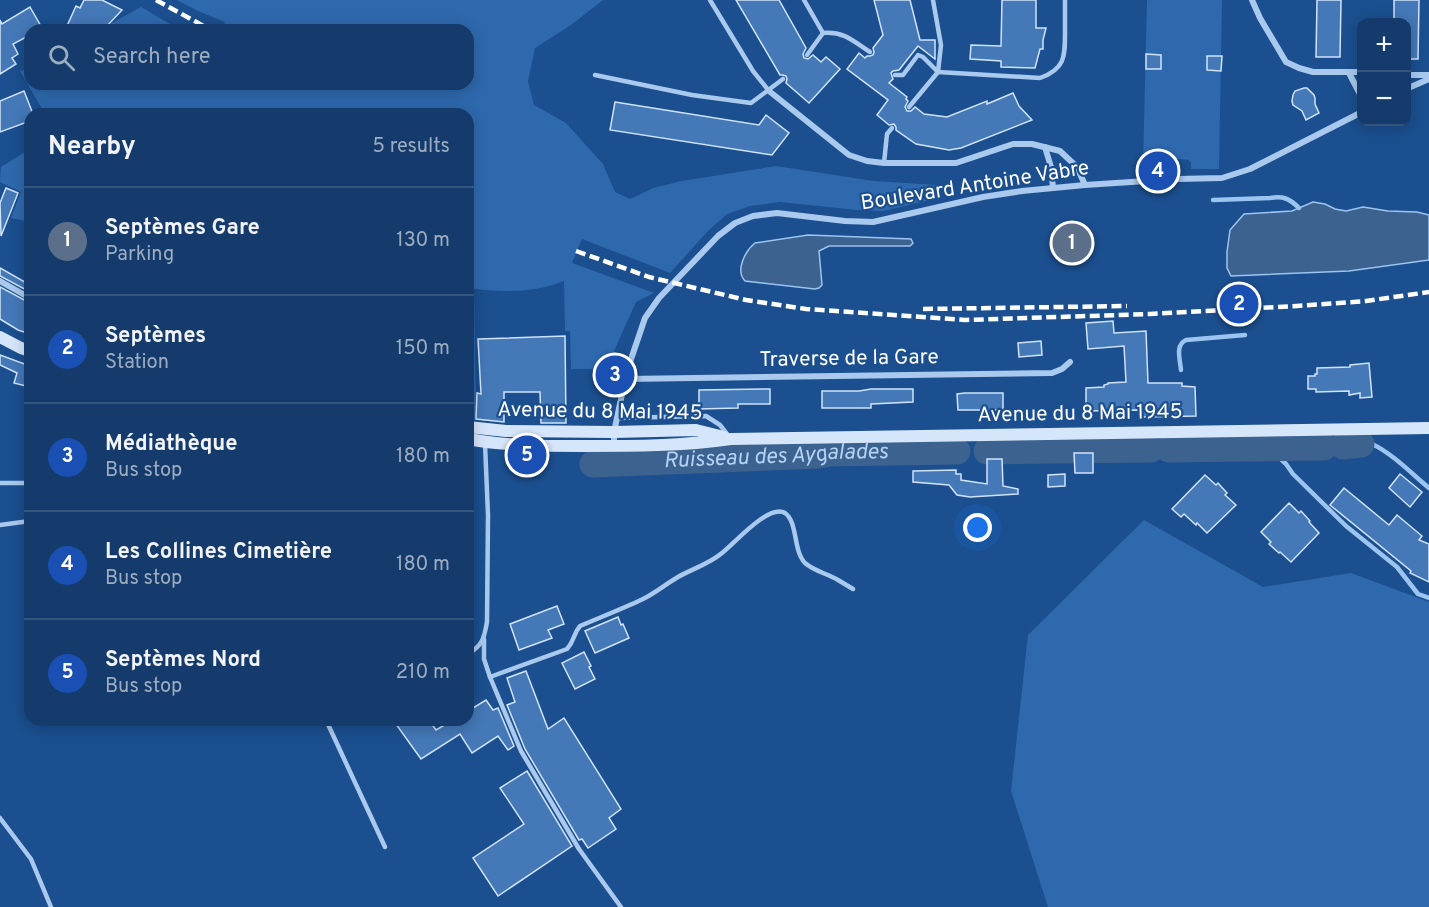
<!DOCTYPE html>
<html lang="en">
<head>
<meta charset="utf-8">
<style>
  :root { --surface:#143b6b; --page:#214673; --text:#f1f3f6; --muted:#9dadc1; --line:#33557e; --accent:#ffd166 }
  body { margin:0; font-family:Overpass,sans-serif; background:var(--page); color:var(--text) }
  .controls { position:absolute; right:18px; top:18px; display:grid; overflow:hidden; border-radius:12px; box-shadow:0 3px 15px #0003 }
  .controls button { width:54px; height:54px; display:grid; place-items:center; padding:0; border:0; border-bottom:2px solid var(--line); background:var(--surface); color:var(--text); font:30px sans-serif }
  .you { position:absolute; left:978px; top:528px; width:21px; height:21px; margin:-15px; border:4px solid #fff; border-radius:50%; background:#1a73e8; box-shadow:0 0 0 9px #1a73e833 }
  .badge { display:grid; place-items:center; width:39px; height:39px; border-radius:50%; background:var(--accent); color:#fff; font-size:20px; font-weight:700 }
  .pin { position:absolute; translate:-50% -50%; border:3px solid #fff; box-shadow:0 2px 6px #0006 }
  .list { margin:0; padding:0; list-style:none }
  h2 { display:flex; justify-content:space-between; align-items:center; height:78px; margin:0; padding:0 24px; font-size:26px }
  h2 small { font-size:20px; font-weight:400; color:var(--muted) }
  .list li { display:grid; grid-template-columns:39px 1fr auto; gap:18px; align-items:center; box-sizing:border-box; height:108px; padding:0 24px; border-top:2px solid var(--line) }
  .list b { display:block; font-size:22px; white-space:nowrap }
  .list p { margin:0; font-size:20px; white-space:nowrap; color:var(--muted) }
  .list em { font-size:20px; font-style:normal; color:var(--muted) }
  .icon { flex:none; width:33px; height:33px; fill:none; stroke:currentColor; stroke-width:2; stroke-linecap:round; stroke-linejoin:round }
  .map { position:relative; flex:none; width:1429px; height:907px; overflow:hidden }
  .search { position:absolute; background:var(--surface); box-shadow:0 3px 15px #0003; left:24px; top:24px; width:450px; height:66px; display:flex; align-items:center; gap:15px; box-sizing:border-box; padding:0 21px; border-radius:18px; color:var(--muted); font-size:22px }
  .panel { position:absolute; background:var(--surface); box-shadow:0 3px 15px #0003; left:24px; top:108px; width:450px; height:618px; border-radius:18px }
  .map>svg:first-child { display:block }
  .green { fill:#2e69ad }
  .water { fill:#3c6290; stroke:#9cc4f0; stroke-width:1.5 }
  .lines { fill:none; stroke-linecap:round; stroke-linejoin:round }
  .stream { stroke:#9cc4f0; stroke-width:4.5 }
  .river { stroke:#3c6290; stroke-width:27 }
  .building { fill:#4478b7; stroke:#cfe3fa; stroke-width:1.5 }
  .lane { stroke:#a9c9ee; stroke-width:4.5 }
  .street { stroke:#a9c9ee; stroke-width:6 }
  .secondary { stroke:#d6e6fa; stroke-width:12 }
  .rail { stroke:#fff; stroke-width:4.5; stroke-dasharray:10 4.5; stroke-linecap:butt }
  .labels { text-anchor:middle; dominant-baseline:central; stroke-width:4.5; stroke-linejoin:round; paint-order:stroke }
  .street-label { font-size:21px; fill:#fff; stroke:#1b4f8f }
  .water-label { font-size:22px; font-style:italic; fill:#b5d3f5; stroke:#1b4f8f }
</style>
</head>
<body>
<div class="map">
<svg width="1429" height="907" viewBox="0 0 1429 907">
  <rect width="100%" height="100%" fill="#1b4f8f"/>
  <g class="green">
    <path d="M 177,0 L 603,0 L 571,25 L 535,48 L 528,81 L 534,105 L 566,123 L 603,164 L 615,192 L 630,199 L 653,188 L 682,181 L 776,166 L 874,181 L 937,185 L 935,199 L 883,211 L 856,210 L 780,202 L 750,206 L 727,214 L 708,231 L 670,273 L 582,239 L 572,263 L 654,293 L 636,302 L 614,351 L 613,369 L 571,369 L 570,331 L 565,331 L 564,281 C 536,293 504,292 474,289 L 476,419 L 468,417 L 468,114 L 45,114 L 20,71 L 30,68 L 30,84 L 468,84 L 468,30 L 221,30 L 225,22 L 198,11 Z"/>
    <polygon points="1147,0 1222,0 1219,169 1191,169 1191,163 1189,160 1178,159 1174,162 1174,168 1143,166"/>
    <polygon points="141,7 180,30 99,30"/>
    <polygon points="30,149 30,222 11,218 21,192 0,182 1,167"/>
    <polygon points="1144,520 1263,587 1351,573 1429,602 1429,907 1048,907 1011,791 1028,635"/>
  </g>
  <g class="water">
    <polygon points="1313,202 1325,204 1335,209 1346,211 1363,207 1388,211 1417,212 1429,215 1429,260 1349,271 1231,276 1227,268 1227,252 1230,230 1244,214 1292,211"/>
    <path d="M 808,235 L 911,239 L 913,243 L 910,246 L 829,246 L 819,251 L 822,285 L 819,288 L 815,289 L 745,281 C 735,271 745,251 755,243 Z"/>
  </g>
  <g class="lines">
    <g class="stream">
      <path d="M 1213,200 L 1270,198 C 1283,196 1289,198 1299,208"/>
      <path d="M 1181,370 C 1180,359 1175,345 1186,340 L 1245,335"/>
      <path d="M 1372,444 C 1393,454 1411,473 1429,488"/>
      <polyline points="1268,447 1286,464 1293,474 1346,526 1397,567 1418,594 1429,598"/>
    </g>
    <g class="river">
      <polyline points="1343,446 1361,444"/>
      <polyline points="1169,449 1324,447"/>
      <polyline points="1063,450 1151,449"/>
      <polyline points="987,451 1058,450"/>
      <path id="s1" d="M 593,464 L 820,455 L 828,453 L 957,451"/>
    </g>
  </g>
  <g class="building">
    <polygon points="84,0 102,0 122,10 107,26 99,30 74,30 67,26 76,6 80,8"/>
    <polygon points="736,0 779,0 806,48 803,54 804,58 808,59 813,55 821,62 826,57 840,69 809,103 786,83 787,79 786,76 783,75 780,75"/>
    <polygon points="874,0 910,0 920,40 935,40 935,59 918,46 899,70 893,71 891,73 893,79 889,83 907,97 906,99 908,101 905,107 907,111 911,111 915,107 924,114 947,117 987,101 987,104 1013,93 1019,106 1032,120 961,148 949,150 916,144 896,130 896,127 894,124 889,125 877,115 888,100 847,69 859,53 865,58 867,56 870,56 873,55 874,52 873,48 883,35"/>
    <polygon points="1002,0 1036,0 1036,28 1046,28 1043,40 1043,49 1040,49 1035,68 1001,67 1001,61 970,59 971,45 1001,46"/>
    <polygon points="1317,0 1341,0 1340,57 1316,57"/>
    <polygon points="1394,0 1419,0 1418,59 1407,59 1407,22 1394,22"/>
    <polygon points="30,7 42,28 38,30 30,30 30,35 13,44 18,54 12,58 16,64 0,74 0,20 2,24"/>
    <polygon points="1146,54 1161,55 1161,69 1146,69"/>
    <polygon points="1207,56 1222,56 1221,71 1207,70"/>
    <polygon points="1304,88 1307,88 1314,95 1315,98 1315,104 1319,113 1306,120 1302,111 1293,105 1292,101 1293,95 1295,91"/>
    <polygon points="24,91 33,114 30,114 30,121 0,132 0,101"/>
    <polygon points="615,102 759,125 766,115 789,133 772,155 610,130"/>
    <polygon points="6,188 18,193 1,236 0,203"/>
    <polygon points="0,268 30,285 30,292 0,276"/>
    <polygon points="0,287 30,303 30,334 18,330 0,319"/>
    <polygon points="1245,289 1247,321 1235,322 1232,290"/>
    <polygon points="1113,321 1114,333 1146,331 1148,383 1182,383 1182,386 1195,387 1196,416 1143,417 1138,410 1086,411 1086,388 1104,387 1104,385 1108,384 1108,383 1126,382 1124,346 1088,349 1086,323"/>
    <polygon points="565,336 566,423 541,423 540,392 504,392 504,422 476,419 477,393 481,394 478,339"/>
    <polygon points="1041,341 1042,355 1019,357 1018,343"/>
    <polygon points="0,355 30,366 30,387 14,383 17,373 0,365"/>
    <polygon points="1369,363 1372,397 1360,398 1360,393 1349,395 1349,391 1316,392 1316,389 1308,389 1308,376 1315,376 1315,374 1317,374 1317,368 1350,367 1350,365"/>
    <polygon points="770,389 770,404 738,404 738,408 699,409 699,390"/>
    <polygon points="871,389 913,389 913,402 871,404 871,408 822,408 822,391 859,391"/>
    <polygon points="965,393 1003,393 1003,410 958,410 957,394"/>
    <polygon points="1074,453 1093,453 1093,473 1075,473"/>
    <polygon points="987,459 1002,459 1003,486 1018,489 1018,494 970,497 957,495 949,485 913,482 913,471 956,470 956,474 961,474 961,480 987,484"/>
    <polygon points="1065,474 1065,486 1048,487 1048,475"/>
    <polygon points="1400,474 1422,492 1410,507 1389,488"/>
    <polygon points="1205,475 1216,485 1218,483 1227,493 1225,495 1236,505 1207,533 1197,523 1196,525 1184,514 1181,517 1172,509"/>
    <polygon points="1344,488 1389,525 1397,515 1422,536 1419,540 1429,544 1429,582 1410,573 1411,571 1330,505"/>
    <polygon points="1289,503 1299,513 1301,511 1310,521 1309,522 1319,533 1291,562 1280,552 1279,553 1269,544 1271,542 1261,532"/>
    <polygon points="557,606 564,624 548,630 552,638 519,650 510,624"/>
    <polygon points="618,617 621,625 623,624 629,638 595,653 585,631"/>
    <polygon points="584,652 591,666 589,667 595,679 575,689 562,663"/>
    <polygon points="526,671 548,729 564,718 621,809 609,818 616,829 588,848 582,839 579,840 525,749 507,705 515,702 507,678"/>
    <polygon points="486,700 493,710 498,708 514,746 508,750 498,736 472,753 460,734 421,759 393,720 429,720 436,730 453,720 468,720 468,711"/>
    <polygon points="527,771 572,846 498,896 473,858 524,824 500,788"/>
  </g>
  <g class="lines">
    <g class="lane">
      <polyline points="710,0 753,71 769,91"/>
      <polyline points="804,0 823,33"/>
      <path d="M 807,55 L 823,33 C 844,31 853,41 870,52"/>
      <polyline points="595,75 692,95 751,103 783,79"/>
      <path d="M 895,75 L 903,75 L 918,55 L 923,57 L 938,72 L 1040,78 C 1065,69 1065,57 1065,33 C 1065,22 1065,11 1065,0"/>
      <polyline points="909,107 938,72 941,45 933,0"/>
      <polyline points="884,163 887,134 892,128"/>
      <polyline points="617,418 706,416 720,425 727,434"/>
      <polyline points="0,483 30,483"/>
      <polyline points="0,525 30,521"/>
      <polyline points="484,639 484,659 490,677 521,751 579,849 621,907"/>
      <path d="M 468,654 C 483,645 484,638 487,622 L 488,515 L 485,444"/>
      <path d="M 490,677 L 567,649 C 575,640 573,634 580,626 C 601,617 622,609 643,599 C 655,593 666,584 678,577 C 692,569 709,564 722,553 C 734,544 769,503 785,513 C 798,522 793,551 805,563 C 814,571 828,574 838,580 C 843,583 848,586 853,589"/>
      <polyline points="326,720 385,847"/>
      <polyline points="0,818 31,859 51,907"/>
    </g>
    <g class="street">
      <polyline points="1252,0 1260,18 1286,62 1299,68 1313,72 1362,72"/>
      <polyline points="1349,73 1362,98"/>
      <polyline points="1406,75 1429,75"/>
      <polyline points="1406,89 1429,79"/>
      <polyline points="769,91 849,155 867,161 884,163 956,163 1013,144 1032,144 1060,151 1077,167 1085,185"/>
      <polyline points="1045,147 1051,167 1053,188"/>
      <polyline points="0,281 30,298"/>
      <polyline points="626,379 1052,373 1062,369 1070,362"/>
      <polyline points="614,446 614,432 627,371 645,318 659,298 718,236 735,223 753,216 777,213 845,221 873,222 983,197 1022,191 1085,185 1177,179 1222,178 1250,169 1362,112"/>
    </g>
    <g class="secondary">
      <polyline points="0,337 21,348 30,351"/>
      <polyline points="468,427 506,431 614,432 696,430 724,437"/>
      <path d="M 468,439 C 506,446 545,446 583,446 C 633,446 682,446 731,439 L 1429,428"/>
    </g>
    <g class="rail">
      <polyline points="156,0 211,30"/>
      <polyline points="576,251 649,277 746,300 806,309 965,320 1150,314 1297,306 1366,301 1429,292"/>
      <polyline points="923,309 1127,306"/>
    </g>
  </g>
  <g class="labels">
    <g class="street-label">
      <text transform="translate(975 186) rotate(-9)">Boulevard Antoine Vabre</text>
      <text transform="translate(849 359) rotate(-1)">Traverse de la Gare</text>
      <text transform="translate(600 412) rotate(1)">Avenue du 8 Mai 1945</text>
      <text transform="translate(1080 414) rotate(-1)">Avenue du 8 Mai 1945</text>
    </g>
    <g class="water-label">
      <text stroke="none"><textPath href="#s1" startOffset="183">Ruisseau des Aygalades</textPath></text>
    </g>
  </g>
</svg>
<div class="controls">
<button>+</button>
<button>−</button>
</div>
<div class="you"></div>
<div class="pin badge" style="left:1072px;top:243px;background:#5c6f8a">1</div>
<div class="pin badge" style="left:1239px;top:304px;background:#1a4fb4">2</div>
<div class="pin badge" style="left:615px;top:375px;background:#1a4fb4">3</div>
<div class="pin badge" style="left:1158px;top:171px;background:#1a4fb4">4</div>
<div class="pin badge" style="left:527px;top:455px;background:#1a4fb4">5</div>
<div class="search"><svg class="icon" aria-label="search" viewBox="0 0 24 24"><circle cx="10" cy="10" r="6"/><path d="M15 15l6 6"/></svg>Search here</div>
<section class="panel">
<h2>Nearby<small>5 results</small></h2>
<ul class="list">
<li><span class="badge" style="background:#5c6f8a">1</span><div><b>Septèmes Gare</b><p>Parking</p></div><em>130 m</em></li>
<li><span class="badge" style="background:#1a4fb4">2</span><div><b>Septèmes</b><p>Station</p></div><em>150 m</em></li>
<li><span class="badge" style="background:#1a4fb4">3</span><div><b>Médiathèque</b><p>Bus stop</p></div><em>180 m</em></li>
<li><span class="badge" style="background:#1a4fb4">4</span><div><b>Les Collines Cimetière</b><p>Bus stop</p></div><em>180 m</em></li>
<li><span class="badge" style="background:#1a4fb4">5</span><div><b>Septèmes Nord</b><p>Bus stop</p></div><em>210 m</em></li>
</ul>
</section>
</div>
</body>
</html>
